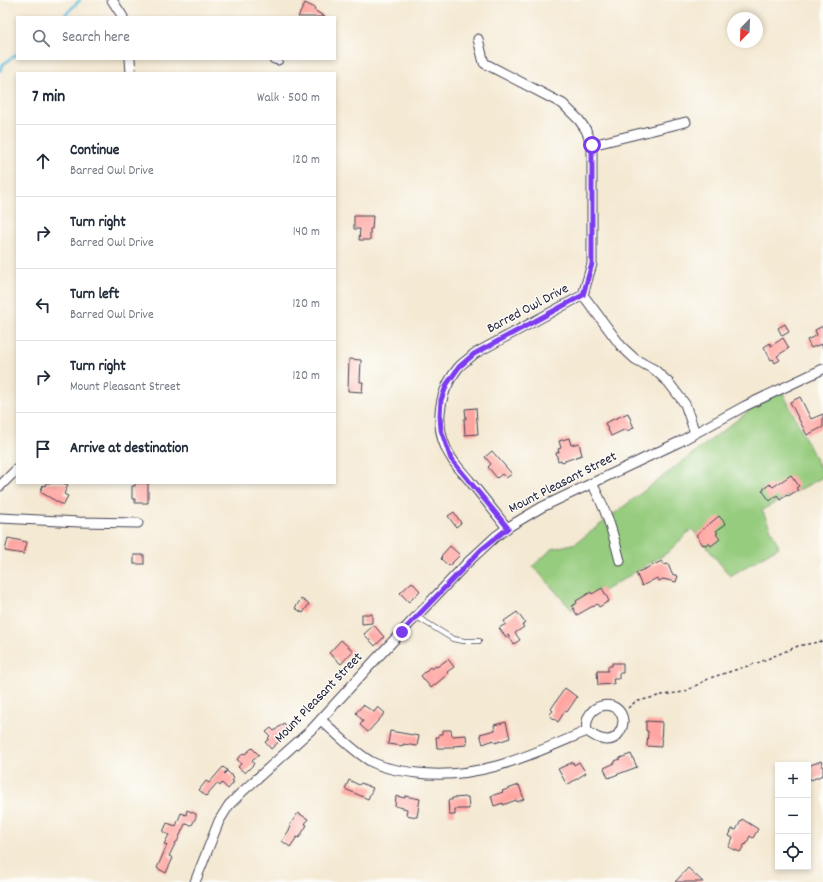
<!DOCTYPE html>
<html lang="en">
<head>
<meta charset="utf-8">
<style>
  :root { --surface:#fff; --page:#f6f6f7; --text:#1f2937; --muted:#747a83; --line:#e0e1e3 }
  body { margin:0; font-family:Dekko,sans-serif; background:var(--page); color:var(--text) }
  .controls { position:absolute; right:12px; bottom:12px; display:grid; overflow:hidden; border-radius:0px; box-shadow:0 2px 6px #0003 }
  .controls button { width:36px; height:36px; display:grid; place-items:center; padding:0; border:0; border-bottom:1px solid var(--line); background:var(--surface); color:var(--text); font:20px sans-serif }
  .compass { position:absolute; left:727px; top:12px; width:36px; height:36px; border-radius:50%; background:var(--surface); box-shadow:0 2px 6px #0003; rotate:203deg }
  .stop { position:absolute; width:12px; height:12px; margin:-9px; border:3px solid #7c3aed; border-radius:50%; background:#fff }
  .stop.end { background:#7c3aed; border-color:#fff; box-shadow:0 1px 4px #0008 }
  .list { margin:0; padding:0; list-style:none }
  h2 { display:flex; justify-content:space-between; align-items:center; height:52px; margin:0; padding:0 16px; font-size:17px }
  h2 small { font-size:13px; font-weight:400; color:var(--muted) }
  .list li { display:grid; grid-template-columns:26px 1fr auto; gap:12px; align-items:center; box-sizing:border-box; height:72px; padding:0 16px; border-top:1px solid var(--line) }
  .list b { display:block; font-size:15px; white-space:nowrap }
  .list p { margin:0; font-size:13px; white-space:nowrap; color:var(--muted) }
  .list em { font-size:13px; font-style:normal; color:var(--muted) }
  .icon { flex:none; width:22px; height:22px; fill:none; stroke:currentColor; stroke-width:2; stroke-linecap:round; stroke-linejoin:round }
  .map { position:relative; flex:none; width:823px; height:882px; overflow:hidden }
  .search { position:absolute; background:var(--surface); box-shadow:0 2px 6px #0003; left:16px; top:16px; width:320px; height:44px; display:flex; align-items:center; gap:10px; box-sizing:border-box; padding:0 14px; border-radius:0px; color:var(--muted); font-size:15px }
  .panel { position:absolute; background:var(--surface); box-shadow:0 2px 6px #0003; left:16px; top:72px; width:320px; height:412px; border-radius:0px }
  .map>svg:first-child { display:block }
  .green { fill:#96cc7e; stroke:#5c775c }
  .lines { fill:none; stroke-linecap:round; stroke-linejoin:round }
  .stream { stroke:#60bedf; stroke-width:2.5 }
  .building { fill:#ffa5a1 }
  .service-casing { stroke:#424052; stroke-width:6 }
  .minor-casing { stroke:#424052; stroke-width:11 }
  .path { stroke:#424052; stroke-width:1.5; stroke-dasharray:3 3; stroke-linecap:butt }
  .service { stroke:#fff; stroke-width:4.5 }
  .minor { stroke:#fff; stroke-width:9 }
  .route { stroke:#7c3aed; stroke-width:5 }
  .labels { text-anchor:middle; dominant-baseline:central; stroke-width:3; stroke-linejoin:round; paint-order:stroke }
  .street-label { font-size:14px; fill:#22223b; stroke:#fdfcf7 }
</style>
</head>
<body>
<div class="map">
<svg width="823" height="882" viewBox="0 0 823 882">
  <rect width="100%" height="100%" fill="#fdfcf7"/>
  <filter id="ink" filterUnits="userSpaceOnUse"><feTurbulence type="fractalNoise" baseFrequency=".025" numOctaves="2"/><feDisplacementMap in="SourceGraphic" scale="8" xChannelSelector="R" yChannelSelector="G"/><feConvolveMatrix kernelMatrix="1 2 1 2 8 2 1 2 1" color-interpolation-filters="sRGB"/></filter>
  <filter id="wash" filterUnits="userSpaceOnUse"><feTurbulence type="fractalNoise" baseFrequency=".012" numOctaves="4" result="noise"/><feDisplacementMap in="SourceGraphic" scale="16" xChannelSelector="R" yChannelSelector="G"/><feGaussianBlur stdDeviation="0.9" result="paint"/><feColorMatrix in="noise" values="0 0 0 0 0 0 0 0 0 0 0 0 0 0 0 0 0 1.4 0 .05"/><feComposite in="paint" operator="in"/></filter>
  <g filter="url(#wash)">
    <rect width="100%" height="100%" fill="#f4e9d3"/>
    <polygon class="green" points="780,387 823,474 823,477 762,510 779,547 730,576 692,529 667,553 572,610 533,566 552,549 576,543"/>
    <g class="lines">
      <g class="stream">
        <polyline points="63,17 80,0"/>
        <polyline points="0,71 2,65 17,54"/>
      </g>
    </g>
    <g id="blocks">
      <g class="building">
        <polygon points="305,3 315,8 314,10 325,17 298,17"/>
        <polygon points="354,216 373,216 372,229 370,229 370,240 359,240 360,229 354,229"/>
        <polygon points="785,324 789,332 782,336 778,328"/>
        <polygon points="823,326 823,348 821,344 811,348 807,340 817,335 815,330"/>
        <polygon points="783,338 789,348 777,356 780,360 775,363 773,359 771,360 764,347 770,343 771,346"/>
        <polygon points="349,359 361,360 360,382 363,382 362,392 348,391"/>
        <polygon points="800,397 811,419 823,414 823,427 807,435 790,402"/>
        <polygon points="476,408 478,434 465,435 464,419 466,419 465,409"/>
        <polygon points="628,413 634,428 627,431 626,429 611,436 605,423"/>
        <polygon points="569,438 571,445 579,443 582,455 562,462 561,460 558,461 556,453 559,452 558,449 561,448 559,441"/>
        <polygon points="492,451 512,474 506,478 502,474 497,478 488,467 491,464 485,457"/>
        <polygon points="791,475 799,486 796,488 798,490 788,496 787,495 780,500 777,495 770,501 762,490 770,484 773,487"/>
        <polygon points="46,483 63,483 68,485 64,494 68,496 63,505 40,492 43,485 45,486"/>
        <polygon points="135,483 148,483 148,503 135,503 135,499 132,499 132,486 135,486"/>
        <polygon points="454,512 461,523 456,527 448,516"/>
        <polygon points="719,516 726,524 716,531 718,533 716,534 720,539 711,546 709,543 705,545 704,544 703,545 696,535"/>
        <polygon points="8,538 27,542 24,554 5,551"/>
        <polygon points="450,546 460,555 449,566 441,559 442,557 441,556"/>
        <rect x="134" y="555" width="10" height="9"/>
        <polygon points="662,561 664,565 668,564 672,574 678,576 676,582 663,579 659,581 657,578 642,586 636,573"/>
        <polygon points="412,582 420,591 409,602 400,593"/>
        <polygon points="602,588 609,601 599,607 597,604 593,607 593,606 577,615 572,606 577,603 576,601 591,592 592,594"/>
        <polygon points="301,599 309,604 303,613 295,608"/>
        <polygon points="517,612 525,623 522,625 524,627 515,633 520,640 514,644 508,635 506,637 499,628 506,624 504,621"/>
        <polygon points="362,614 372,614 372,623 362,624"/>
        <polygon points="374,625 384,637 375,646 364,634"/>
        <polygon points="341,640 353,651 341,664 329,653"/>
        <polygon points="448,659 454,667 447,672 448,674 431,688 421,676 430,667 432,669 436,666 437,667"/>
        <polygon points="612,663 623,663 623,673 619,673 619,679 613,679 614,684 598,685 597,671 608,671 608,666 612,666"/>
        <polygon points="565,688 577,697 567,712 565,711 558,722 549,715 553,711 551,709"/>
        <polygon points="363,705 374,712 378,707 385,713 368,732 360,725 363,721 356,713"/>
        <polygon points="646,721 662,722 661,747 647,746 648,731 646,731"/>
        <polygon points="506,722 510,738 495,743 494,740 483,744 480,734 495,730 494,725"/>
        <polygon points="284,723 289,729 282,735 284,737 271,749 265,742 269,739 268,738 270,736 266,732 271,728 274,731"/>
        <polygon points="443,730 451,730 452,736 466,735 467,745 453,746 453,748 437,748 436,737 439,737 439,734 443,734"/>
        <polygon points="390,731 419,736 417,746 403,744 403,746 388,744"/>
        <polygon points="252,748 259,755 252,761 254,764 245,773 238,767 241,764 237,759 244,753 245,754"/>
        <polygon points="631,754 637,767 608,778 604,768 615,763 615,761 620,759 620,758"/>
        <polygon points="821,761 823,767 823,775 811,780 810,778 808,779 808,766"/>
        <polygon points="573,762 574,765 579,762 586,773 567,785 558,769"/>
        <polygon points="223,767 227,770 224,774 227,771 234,778 232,781 234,782 228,789 222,783 220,786 217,783 206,796 199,790 206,781 209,783"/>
        <polygon points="349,780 359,785 361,783 373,788 368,799 345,789"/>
        <polygon points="519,785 524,799 517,802 516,800 503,805 503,803 494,806 491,796 503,792 502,791"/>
        <polygon points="396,796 405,798 405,796 420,799 417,817 406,815 407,809 395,806"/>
        <polygon points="468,797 469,809 455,809 455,815 449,815 448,800 452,800 452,798"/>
        <polygon points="187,810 196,814 196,817 192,825 185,824 177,842 176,842 169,856 173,858 166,873 157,868 167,845 164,844 169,835 163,832 167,823 176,826 181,813 186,815"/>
        <polygon points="298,813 308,819 305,824 307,825 299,838 297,837 290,847 282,841 291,827 289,826"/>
        <polygon points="742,819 758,829 753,838 750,836 746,845 745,844 740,852 728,847 733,838 729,836 732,829 736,830"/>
        <polygon points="688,868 703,882 675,882"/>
      </g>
    </g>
  </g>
  <g filter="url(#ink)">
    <use href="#blocks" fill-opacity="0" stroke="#424052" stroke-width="1"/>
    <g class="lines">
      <g class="service-casing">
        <polyline id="service" points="417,617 453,639 464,641 479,641"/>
      </g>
      <g class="minor-casing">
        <g id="minor">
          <polyline points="112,0 123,17"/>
          <path d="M 478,39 L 484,63 L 563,104 L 579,120 L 586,130 L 592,145 L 592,264 L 583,295 L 474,354 C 469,359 462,363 458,368 C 437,394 433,431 452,459 C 457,467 463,473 469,480 C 482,496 495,512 507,528"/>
          <polyline points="130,59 131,73"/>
          <polyline points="274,59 278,60"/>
          <polyline points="592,145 686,122"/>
          <polyline points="583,295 621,346 635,359 655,370 669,383 685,404 695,433"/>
          <path d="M 592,483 C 606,509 613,533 620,561"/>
          <polyline points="0,486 17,469"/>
          <polyline points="0,518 79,522 138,523"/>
          <path d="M 321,720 C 337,734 352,750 370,761 C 385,769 401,771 417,773 C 481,780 530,755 587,731 C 596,738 611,746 619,733 C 621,730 623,725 623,721 C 621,696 582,702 587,731"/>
          <polyline points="195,882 219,821 229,805 242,792 312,729 376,659 467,563 495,537 510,526 542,507 679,442 745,406 823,369"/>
        </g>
      </g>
      <polyline class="path" points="628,708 635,702 662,695 684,692 710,678 760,662 798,646 823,641"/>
      <use href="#service" class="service"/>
      <use href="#minor" class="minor"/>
    </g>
  </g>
  <g class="lines" filter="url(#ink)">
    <polyline class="route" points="402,632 481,550 508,528 451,459 441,430 440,416 441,400 447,384 459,367 474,354 583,295 592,264 592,145"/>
  </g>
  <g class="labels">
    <g class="street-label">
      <text transform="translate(528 309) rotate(-28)">Barred Owl Drive</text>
      <text transform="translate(563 483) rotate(-27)">Mount Pleasant Street</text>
      <text transform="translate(319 698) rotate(-46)">Mount Pleasant Street</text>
    </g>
  </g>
</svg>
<div class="controls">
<button>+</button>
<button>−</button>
<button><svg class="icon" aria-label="locate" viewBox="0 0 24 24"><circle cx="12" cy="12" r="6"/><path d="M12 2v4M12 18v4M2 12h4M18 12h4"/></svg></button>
</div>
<svg class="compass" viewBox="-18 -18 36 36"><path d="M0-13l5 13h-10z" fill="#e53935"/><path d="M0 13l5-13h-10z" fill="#747a83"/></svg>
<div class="stop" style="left:592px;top:145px"></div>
<div class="stop end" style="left:402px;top:632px"></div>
<div class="search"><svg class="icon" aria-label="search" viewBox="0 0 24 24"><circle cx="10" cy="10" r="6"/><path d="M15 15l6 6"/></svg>Search here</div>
<section class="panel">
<h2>7 min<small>Walk · 500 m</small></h2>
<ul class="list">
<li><svg class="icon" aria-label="ahead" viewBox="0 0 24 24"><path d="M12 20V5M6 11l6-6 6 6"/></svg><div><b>Continue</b><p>Barred Owl Drive</p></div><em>120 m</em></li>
<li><svg class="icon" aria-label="right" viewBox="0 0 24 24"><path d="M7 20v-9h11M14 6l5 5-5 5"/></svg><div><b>Turn right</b><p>Barred Owl Drive</p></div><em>140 m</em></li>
<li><svg class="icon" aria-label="left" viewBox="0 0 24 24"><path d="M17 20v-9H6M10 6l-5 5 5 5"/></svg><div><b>Turn left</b><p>Barred Owl Drive</p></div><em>120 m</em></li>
<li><svg class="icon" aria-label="right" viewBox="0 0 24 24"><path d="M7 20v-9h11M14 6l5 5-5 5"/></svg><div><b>Turn right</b><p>Mount Pleasant Street</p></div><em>120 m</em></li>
<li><svg class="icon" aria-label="arrive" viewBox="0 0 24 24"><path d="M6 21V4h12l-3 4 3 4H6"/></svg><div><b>Arrive at destination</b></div></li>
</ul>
</section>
</div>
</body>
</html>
